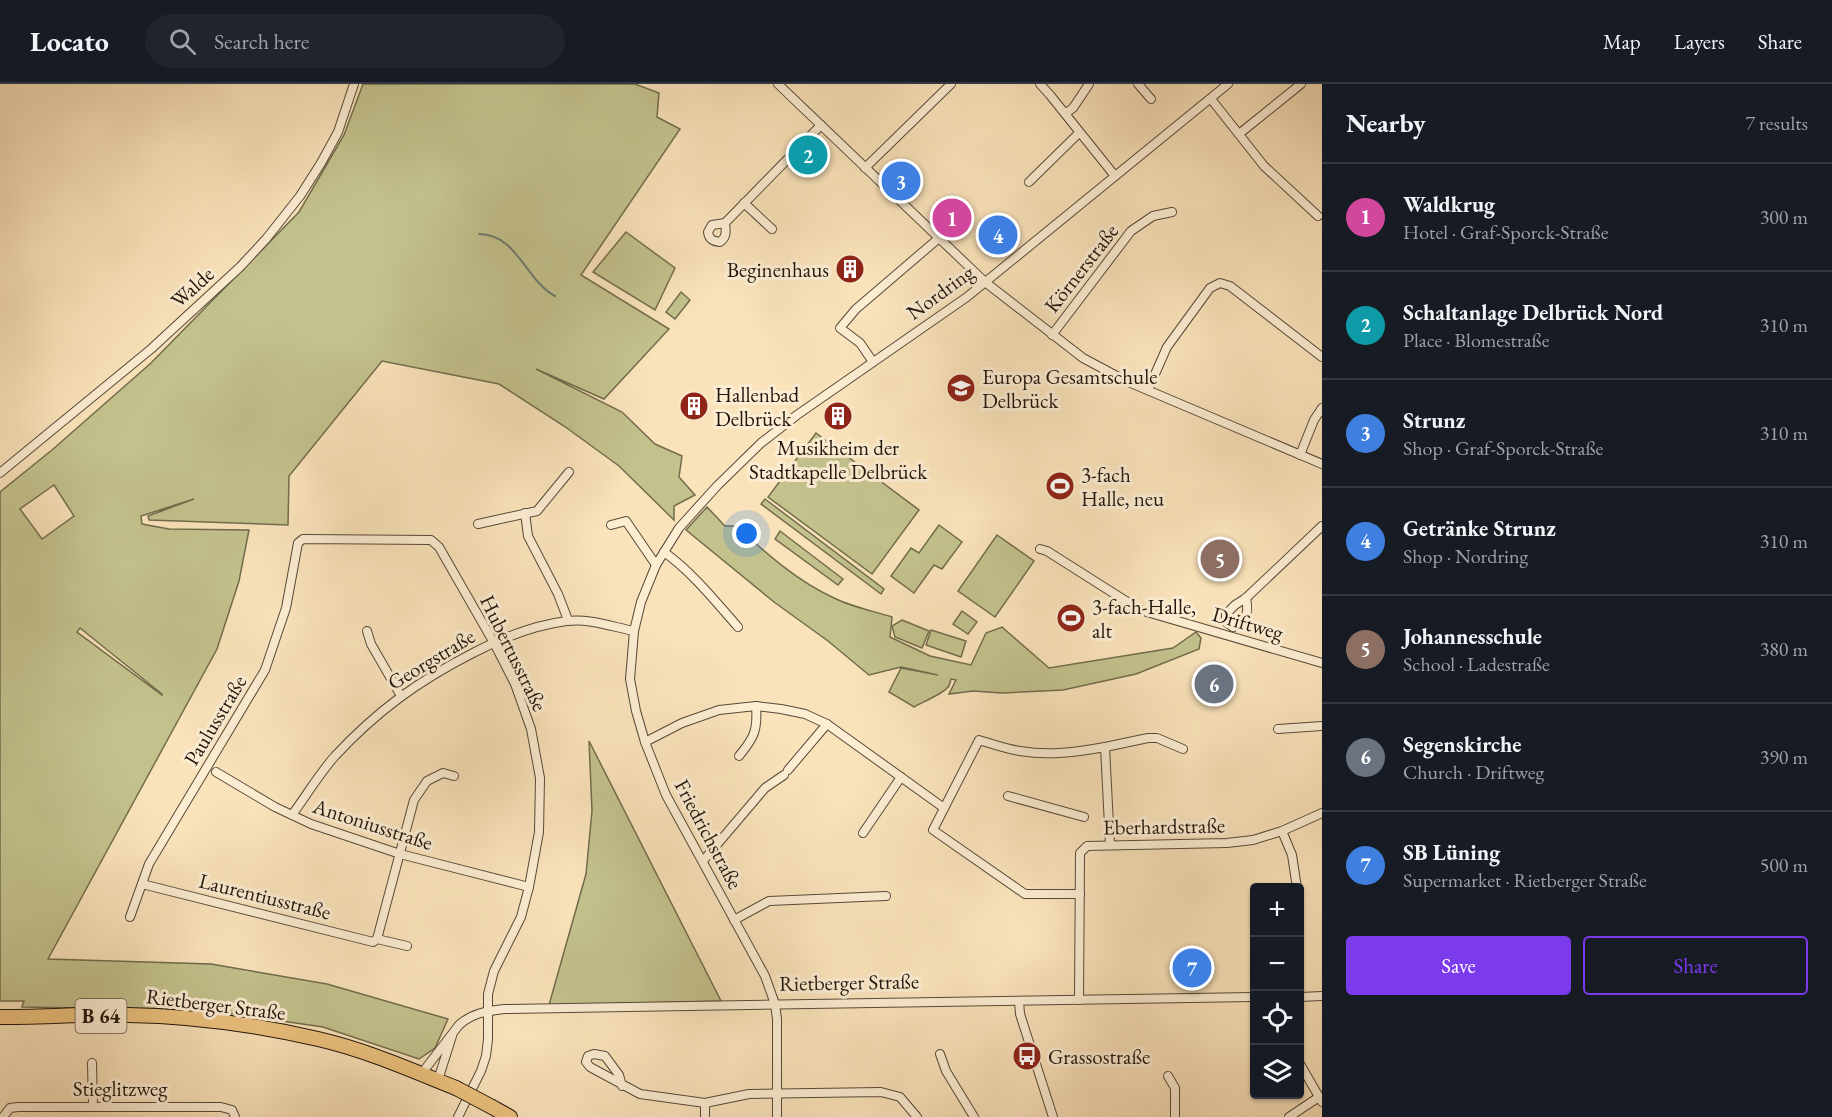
<!DOCTYPE html>
<html lang="en">
<head>
<meta charset="utf-8">
<style>
  :root { --surface:#171b24; --page:#20242c; --text:#f1f3f6; --muted:#9ea1a6; --line:#363941; --accent:#7c3aed }
  body { margin:0; font-family:"EB Garamond",serif; background:var(--page); color:var(--text) }
  .controls { position:absolute; right:18px; bottom:18px; display:grid; overflow:hidden; border-radius:6px; box-shadow:0 2px 4px #0004 }
  .controls button { width:54px; height:54px; display:grid; place-items:center; padding:0; border:0; border-bottom:2px solid var(--line); background:var(--surface); color:var(--text); font:30px sans-serif }
  .you { position:absolute; left:747px; top:450px; width:21px; height:21px; margin:-15px; border:4px solid #fff; border-radius:50%; background:#1a73e8; box-shadow:0 0 0 9px #1a73e833 }
  .badge { display:grid; place-items:center; width:39px; height:39px; border-radius:50%; background:var(--accent); color:#fff; font-size:20px; font-weight:700 }
  .pin { position:absolute; translate:-50% -50%; border:3px solid #fff; box-shadow:0 2px 6px #0006 }
  .list { margin:0; padding:0; list-style:none }
  h2 { display:flex; justify-content:space-between; align-items:center; height:78px; margin:0; padding:0 24px; font-size:26px }
  h2 small { font-size:20px; font-weight:400; color:var(--muted) }
  .list li { display:grid; grid-template-columns:39px 1fr auto; gap:18px; align-items:center; box-sizing:border-box; height:108px; padding:0 24px; border-top:2px solid var(--line) }
  .list b { display:block; font-size:22px; white-space:nowrap }
  .list p { margin:0; font-size:20px; white-space:nowrap; color:var(--muted) }
  .list em { font-size:20px; font-style:normal; color:var(--muted) }
  .actions { display:flex; gap:12px; padding:18px 24px }
  .actions a { flex:1; padding:14px 0; border:2px solid var(--accent); border-radius:6px; text-align:center; font-size:21px; color:var(--accent) }
  .actions .main { background:var(--accent); color:#fff }
  .icon { flex:none; width:33px; height:33px; fill:none; stroke:currentColor; stroke-width:2; stroke-linecap:round; stroke-linejoin:round }
  .map { position:relative; flex:none; width:1322px; height:1033px; overflow:hidden }
  header { display:flex; align-items:center; gap:36px; box-sizing:border-box; height:84px; padding:0 30px; background:var(--surface); border-bottom:2px solid var(--line) }
  header strong { font-size:28px }
  nav { display:flex; gap:33px; margin-inline-start:auto; font-size:21px }
  .search { width:420px; height:54px; background:var(--page); display:flex; align-items:center; gap:15px; box-sizing:border-box; padding:0 21px; border-radius:33px; color:var(--muted); font-size:22px }
  main { display:flex }
  aside { flex:1; background:var(--surface) }
  .map>svg:first-child { display:block }
  .green { fill:#c3c28d; stroke:#726c4d; stroke-width:1.5; fill-rule:evenodd }
  .lines { fill:none; stroke-linecap:round; stroke-linejoin:round }
  .stream { stroke:#6c7b6f; stroke-width:2 }
  .street-casing { stroke:#564938; stroke-width:10 }
  .primary-casing { stroke:#20160d; stroke-width:16 }
  .street { stroke:#fcedd3; stroke-width:8 }
  .primary { stroke:#edc27e; stroke-width:14 }
  .primary-bridge-casing { stroke:#20160d; stroke-width:16; stroke-linecap:butt }
  .primary-bridge { stroke:#edc27e; stroke-width:14 }
  .labels { text-anchor:middle; dominant-baseline:central; stroke-width:6; stroke-linejoin:round; paint-order:stroke }
  .shield { fill:#fcedd3; stroke:#625648; stroke-width:1.5 }
  .shield-label { font-size:20px; font-weight:bold; fill:#20160d }
  .street-label { font-size:21px; fill:#20160d; stroke:#fcedd3 }
  .poi-label { font-size:21px; fill:#20160d; stroke:#fcedd3; text-anchor:start }
</style>
</head>
<body>
<header>
<strong>Locato</strong>
<div class="search"><svg class="icon" aria-label="search" viewBox="0 0 24 24"><circle cx="10" cy="10" r="6"/><path d="M15 15l6 6"/></svg>Search here</div>
<nav><a>Map</a><a>Layers</a><a>Share</a></nav>
</header>
<main>
<div class="map">
<svg width="1322" height="1033" viewBox="0 0 1322 1033">
  <rect width="100%" height="100%" fill="#fae3bb"/>
  <filter id="stains"><feTurbulence type="fractalNoise" baseFrequency=".00333" numOctaves="4"/><feColorMatrix values="0 0 0 0 .2 0 0 0 0 .09 0 0 0 0 .02 0 0 0 .5 -.17"/></filter>
  <radialGradient id="worn" r=".72"><stop offset=".6" stop-color="#630" stop-opacity="0"/><stop offset="1" stop-color="#630" stop-opacity=".3"/></radialGradient>
  <g class="green">
    <path d="M 363,0 L 635,0 L 659,9 L 657,33 L 680,45 L 581,191 L 669,245 L 604,315 L 536,285 L 622,328 L 655,360 L 682,372 L 679,393 L 695,411 L 674,422 L 674,436 L 619,382 L 564,342 L 499,300 L 382,277 L 289,392 L 288,441 L 149,436 L 148,432 L 194,415 L 141,432 L 142,440 L 169,445 L 249,446 L 239,497 L 217,565 L 48,875 L 211,880 L 327,900 L 448,935 L 435,964 L 419,975 L 323,943 L 206,926 L 22,923 L 24,917 L 0,917 L 0,408 L 52,366 L 151,279 L 299,128 L 344,51 ZM 54,401 L 74,432 L 42,455 L 20,425 ZM 80,544 L 162,610 L 162,611 L 77,548 Z"/>
    <polygon points="626,148 675,184 655,226 593,188"/>
    <polygon points="681,208 690,216 675,235 666,228"/>
    <polygon points="816,349 919,426 872,490 768,413"/>
    <polygon points="765,415 884,505 881,510 761,420"/>
    <path d="M 707,423 L 725,442 L 736,442 C 767,470 797,497 834,514 C 852,523 873,527 892,533 L 890,553 L 930,572 L 971,581 L 986,549 L 1002,543 L 1049,584 L 1173,564 L 1196,548 L 1201,554 L 1199,565 L 1136,590 L 1063,606 L 1002,609 L 973,607 L 949,610 L 956,596 L 951,595 C 950,598 950,602 947,604 C 944,609 921,619 914,623 L 889,608 L 901,584 L 938,591 L 901,583 L 869,591 L 828,557 L 774,518 L 686,446 Z"/>
    <polygon points="939,441 962,458 942,485 934,481 914,509 891,492 911,464 919,469"/>
    <polygon points="780,447 843,495 838,501 775,455"/>
    <polygon points="997,451 1034,477 995,533 958,507"/>
    <polygon points="962,527 977,538 968,550 953,540"/>
    <polygon points="902,536 929,547 922,564 895,553 892,542"/>
    <polygon points="931,546 966,557 961,573 926,561"/>
    <polygon points="589,657 721,917 549,921 586,790 592,727"/>
  </g>
  <g class="lines">
    <path class="stream" d="M 479,150 C 517,150 526,197 555,212"/>
    <g class="street-casing">
      <g id="street">
        <polyline points="778,0 985,198 1083,274 1126,297 1322,380"/>
        <polyline points="1040,0 1050,11 1115,92"/>
        <polyline points="1138,0 1151,15"/>
        <polyline points="1211,15 1264,82 1318,132"/>
        <polyline points="1066,29 1073,24 1089,0"/>
        <polyline points="1239,50 1301,0"/>
        <polyline points="865,84 951,0"/>
        <polyline points="1029,98 1079,49"/>
        <polyline points="744,119 772,145"/>
        <path d="M 725,139 C 726,147 727,153 720,158 C 712,157 709,155 708,148 L 712,141 L 725,139 L 821,41"/>
        <polyline points="1052,251 1131,147 1153,132 1172,128"/>
        <polyline points="873,278 860,259 840,244 856,225 939,154"/>
        <polyline points="1148,306 1167,263 1210,204 1220,199 1230,202 1322,273"/>
        <polyline points="1300,371 1314,336 1322,324"/>
        <polyline points="0,389 151,265 240,183 266,155 300,112 321,79 338,48 354,0"/>
        <polyline points="525,429 528,452 558,510 568,536"/>
        <polyline points="478,440 537,427 569,388"/>
        <polyline points="611,441 626,437 656,481"/>
        <polyline points="1040,465 1047,467 1140,526 1322,579"/>
        <path d="M 664,468 C 692,488 715,517 738,543"/>
        <polyline points="1233,543 1226,538 1226,530 1235,521 1246,514 1322,442"/>
        <path d="M 1233,543 C 1247,538 1249,528 1246,514"/>
        <polyline points="367,547 371,560 401,612"/>
        <polyline points="1278,645 1322,642"/>
        <polyline points="645,658 682,639 719,626 756,622 781,625 805,630 827,640 944,724"/>
        <polyline points="1105,663 1148,654 1157,654 1183,665"/>
        <path d="M 739,672 C 754,654 758,646 756,622"/>
        <polyline points="788,686 827,640"/>
        <polyline points="216,688 275,723 311,740 400,770 529,803"/>
        <polyline points="1008,712 1084,733"/>
        <path d="M 292,731 C 306,712 319,690 335,672 C 377,627 418,597 473,569 C 502,554 534,541 567,537 C 589,534 613,543 634,547"/>
        <polyline points="1282,747 1292,771 1297,804"/>
        <polyline points="863,749 901,693"/>
        <polyline points="703,777 765,704 784,691"/>
        <polyline points="142,800 373,858 377,855 407,862"/>
        <path d="M 1080,810 L 1025,810 L 933,746 L 979,656 C 992,660 1006,665 1020,667 C 1049,672 1077,668 1105,663 L 1110,761"/>
        <polyline points="130,833 149,780 265,586 286,524 298,459 303,455 431,456 439,463 494,559 515,600 531,645 540,694 539,748 529,803 521,833 494,887 488,910 488,955 486,972 481,987 458,1033"/>
        <polyline points="734,836 769,817 886,812"/>
        <polyline points="377,855 414,716 427,697 443,689 454,692"/>
        <polyline points="1300,913 1322,912"/>
        <polyline points="1079,916 1080,769 1087,762 1227,759 1253,756 1282,747 1322,729"/>
        <polyline points="1019,917 1020,930 1053,1033"/>
        <polyline points="940,970 946,987 974,1033"/>
        <polyline points="92,979 93,1022"/>
        <polyline points="1300,980 1322,1018"/>
        <path d="M 422,989 L 459,941 C 472,929 487,927 504,925 L 1254,913"/>
        <polyline points="1168,992 1175,1004 1175,1033"/>
        <polyline points="438,996 452,952"/>
        <polyline points="622,1002 619,991 605,972 594,970 588,972 586,978 590,983 640,1010 705,1019 749,1010 881,1008 900,1013 917,1033"/>
        <polyline points="3,1033 10,1024 18,1023 221,1023 232,1026 235,1033"/>
        <polyline points="705,1033 705,1019"/>
        <polyline points="777,1033 777,935 775,920 765,892 666,711 645,658 636,627 630,595 634,547 641,518 656,481 679,444 717,402 761,359 797,331 967,213 1228,0"/>
        <polyline points="1289,1033 1319,1013"/>
      </g>
    </g>
    <g class="primary-casing">
      <g id="primary">
        <path d="M 0,933 C 43,933 85,930 128,931 C 191,932 257,941 318,955 C 366,966 411,986 456,1004"/>
        <polyline points="492,1023 510,1033"/>
      </g>
    </g>
    <use href="#street" class="street"/>
    <use href="#primary" class="primary"/>
    <g class="primary-bridge-casing">
      <polyline id="primary-bridge" points="456,1004 492,1023"/>
    </g>
    <use href="#primary-bridge" class="primary-bridge"/>
  </g>
  <defs>
    <g id="building-disc" transform="scale(1.5)"><circle r="9.5" fill="#8f2418" stroke="#fcedd3"/><path d="M-4-6H4V6H1V3H-1V6H-4ZM-2.5-4.3h1.7v1.8h-1.7ZM.8-4.3h1.7v1.8H.8ZM-2.5-1h1.7V.8h-1.7ZM.8-1h1.7V.8H.8Z" fill="#fff"/></g>
    <g id="school-disc" transform="scale(1.5)"><circle r="9.5" fill="#8f2418" stroke="#fcedd3"/><path d="M0-5L7-2L0 1L-7-2ZM-4 1L0 2.5L4 1V4Q0 6-4 4Z" fill="#fff"/></g>
    <g id="stadium-disc" transform="scale(1.5)"><circle r="9.5" fill="#8f2418" stroke="#fcedd3"/><path d="M0-5a6.5 5 0 1 0 0 10a6.5 5 0 1 0 0-10ZM-3.5-1.8h7v3.6h-7Z" fill="#fff"/></g>
    <g id="bus-disc" transform="scale(1.5)"><circle r="9.5" fill="#8f2418" stroke="#fcedd3"/><path d="M-5-6H5V4H4V6H2V4H-2V6H-4V4H-5ZM-3.5-4V0h7V-4ZM-3.5 1.2v1.5H-2V1.2ZM2 1.2v1.5H3.5V1.2Z" fill="#fff"/></g>
  </defs>
  <g fill-rule="evenodd">
    <use href="#building-disc" x="850" y="185"/>
    <use href="#school-disc" x="961" y="304"/>
    <use href="#building-disc" x="694" y="322"/>
    <use href="#building-disc" x="838" y="332"/>
    <use href="#stadium-disc" x="1060" y="402"/>
    <use href="#stadium-disc" x="1071" y="534"/>
    <use href="#bus-disc" x="1027" y="972"/>
  </g>
  <g class="labels">
    <rect class="shield" x="75.5" y="915" width="51" height="34" rx="4.5"/>
    <g class="shield-label">
      <text x="101" y="932">B 64</text>
    </g>
    <g class="street-label">
      <text transform="translate(1081 184) rotate(-52)">Körnerstraße</text>
      <text transform="translate(192 203) rotate(-42)">Walde</text>
      <text transform="translate(940 208) rotate(-36)">Nordring</text>
      <text transform="translate(1248 539) rotate(16)">Driftweg</text>
      <text transform="translate(514 569) rotate(64)">Hubertusstraße</text>
      <text transform="translate(431 575) rotate(-31)">Georgstraße</text>
      <text transform="translate(215 636) rotate(-59)">Paulusstraße</text>
      <text transform="translate(373 740) rotate(18)">Antoniusstraße</text>
      <text transform="translate(1164 742) rotate(-1)">Eberhardstraße</text>
      <text transform="translate(709 750) rotate(62)">Friedrichstraße</text>
      <text transform="translate(265 812) rotate(14)">Laurentiusstraße</text>
      <text transform="translate(849 898) rotate(-1)">Rietberger Straße</text>
      <text transform="translate(216 920) rotate(7)">Rietberger Straße</text>
      <text x="120" y="1004">Stieglitzweg</text>
    </g>
    <g class="poi-label">
      <text x="829" y="185" text-anchor="end">Beginenhaus</text>
      <text x="982" y="292">Europa Gesamtschule<tspan x="982" dy="24">Delbrück</tspan></text>
      <text x="715" y="310">Hallenbad<tspan x="715" dy="24">Delbrück</tspan></text>
      <text x="838" y="363" text-anchor="middle">Musikheim der<tspan x="838" dy="24">Stadtkapelle Delbrück</tspan></text>
      <text x="1081" y="390">3-fach<tspan x="1081" dy="24">Halle, neu</tspan></text>
      <text x="1092" y="522">3-fach-Halle,<tspan x="1092" dy="24">alt</tspan></text>
      <text x="1048" y="972">Grassostraße</text>
    </g>
  </g>
  <rect width="100%" height="100%" filter="url(#stains)"/>
  <rect width="100%" height="100%" fill="url(#worn)"/>
</svg>
<div class="controls">
<button>+</button>
<button>−</button>
<button><svg class="icon" aria-label="locate" viewBox="0 0 24 24"><circle cx="12" cy="12" r="6"/><path d="M12 2v4M12 18v4M2 12h4M18 12h4"/></svg></button>
<button><svg class="icon" aria-label="layers" viewBox="0 0 24 24"><path d="M12 4l9 5-9 5-9-5zM3 14l9 5 9-5"/></svg></button>
</div>
<div class="you"></div>
<div class="pin badge" style="left:952px;top:134px;background:#d1479c">1</div>
<div class="pin badge" style="left:808px;top:71px;background:#0f9aa8">2</div>
<div class="pin badge" style="left:901px;top:97px;background:#3f7fe0">3</div>
<div class="pin badge" style="left:998px;top:151px;background:#3f7fe0">4</div>
<div class="pin badge" style="left:1220px;top:475px;background:#8d6e63">5</div>
<div class="pin badge" style="left:1214px;top:600px;background:#6b7280">6</div>
<div class="pin badge" style="left:1192px;top:884px;background:#3f7fe0">7</div>
</div>
<aside>
<h2>Nearby<small>7 results</small></h2>
<ul class="list">
<li><span class="badge" style="background:#d1479c">1</span><div><b>Waldkrug</b><p>Hotel · Graf-Sporck-Straße</p></div><em>300 m</em></li>
<li><span class="badge" style="background:#0f9aa8">2</span><div><b>Schaltanlage Delbrück Nord</b><p>Place · Blomestraße</p></div><em>310 m</em></li>
<li><span class="badge" style="background:#3f7fe0">3</span><div><b>Strunz</b><p>Shop · Graf-Sporck-Straße</p></div><em>310 m</em></li>
<li><span class="badge" style="background:#3f7fe0">4</span><div><b>Getränke Strunz</b><p>Shop · Nordring</p></div><em>310 m</em></li>
<li><span class="badge" style="background:#8d6e63">5</span><div><b>Johannesschule</b><p>School · Ladestraße</p></div><em>380 m</em></li>
<li><span class="badge" style="background:#6b7280">6</span><div><b>Segenskirche</b><p>Church · Driftweg</p></div><em>390 m</em></li>
<li><span class="badge" style="background:#3f7fe0">7</span><div><b>SB Lüning</b><p>Supermarket · Rietberger Straße</p></div><em>500 m</em></li>
</ul>
<div class="actions"><a class="main">Save</a><a>Share</a></div>
</aside>
</main>
</body>
</html>
